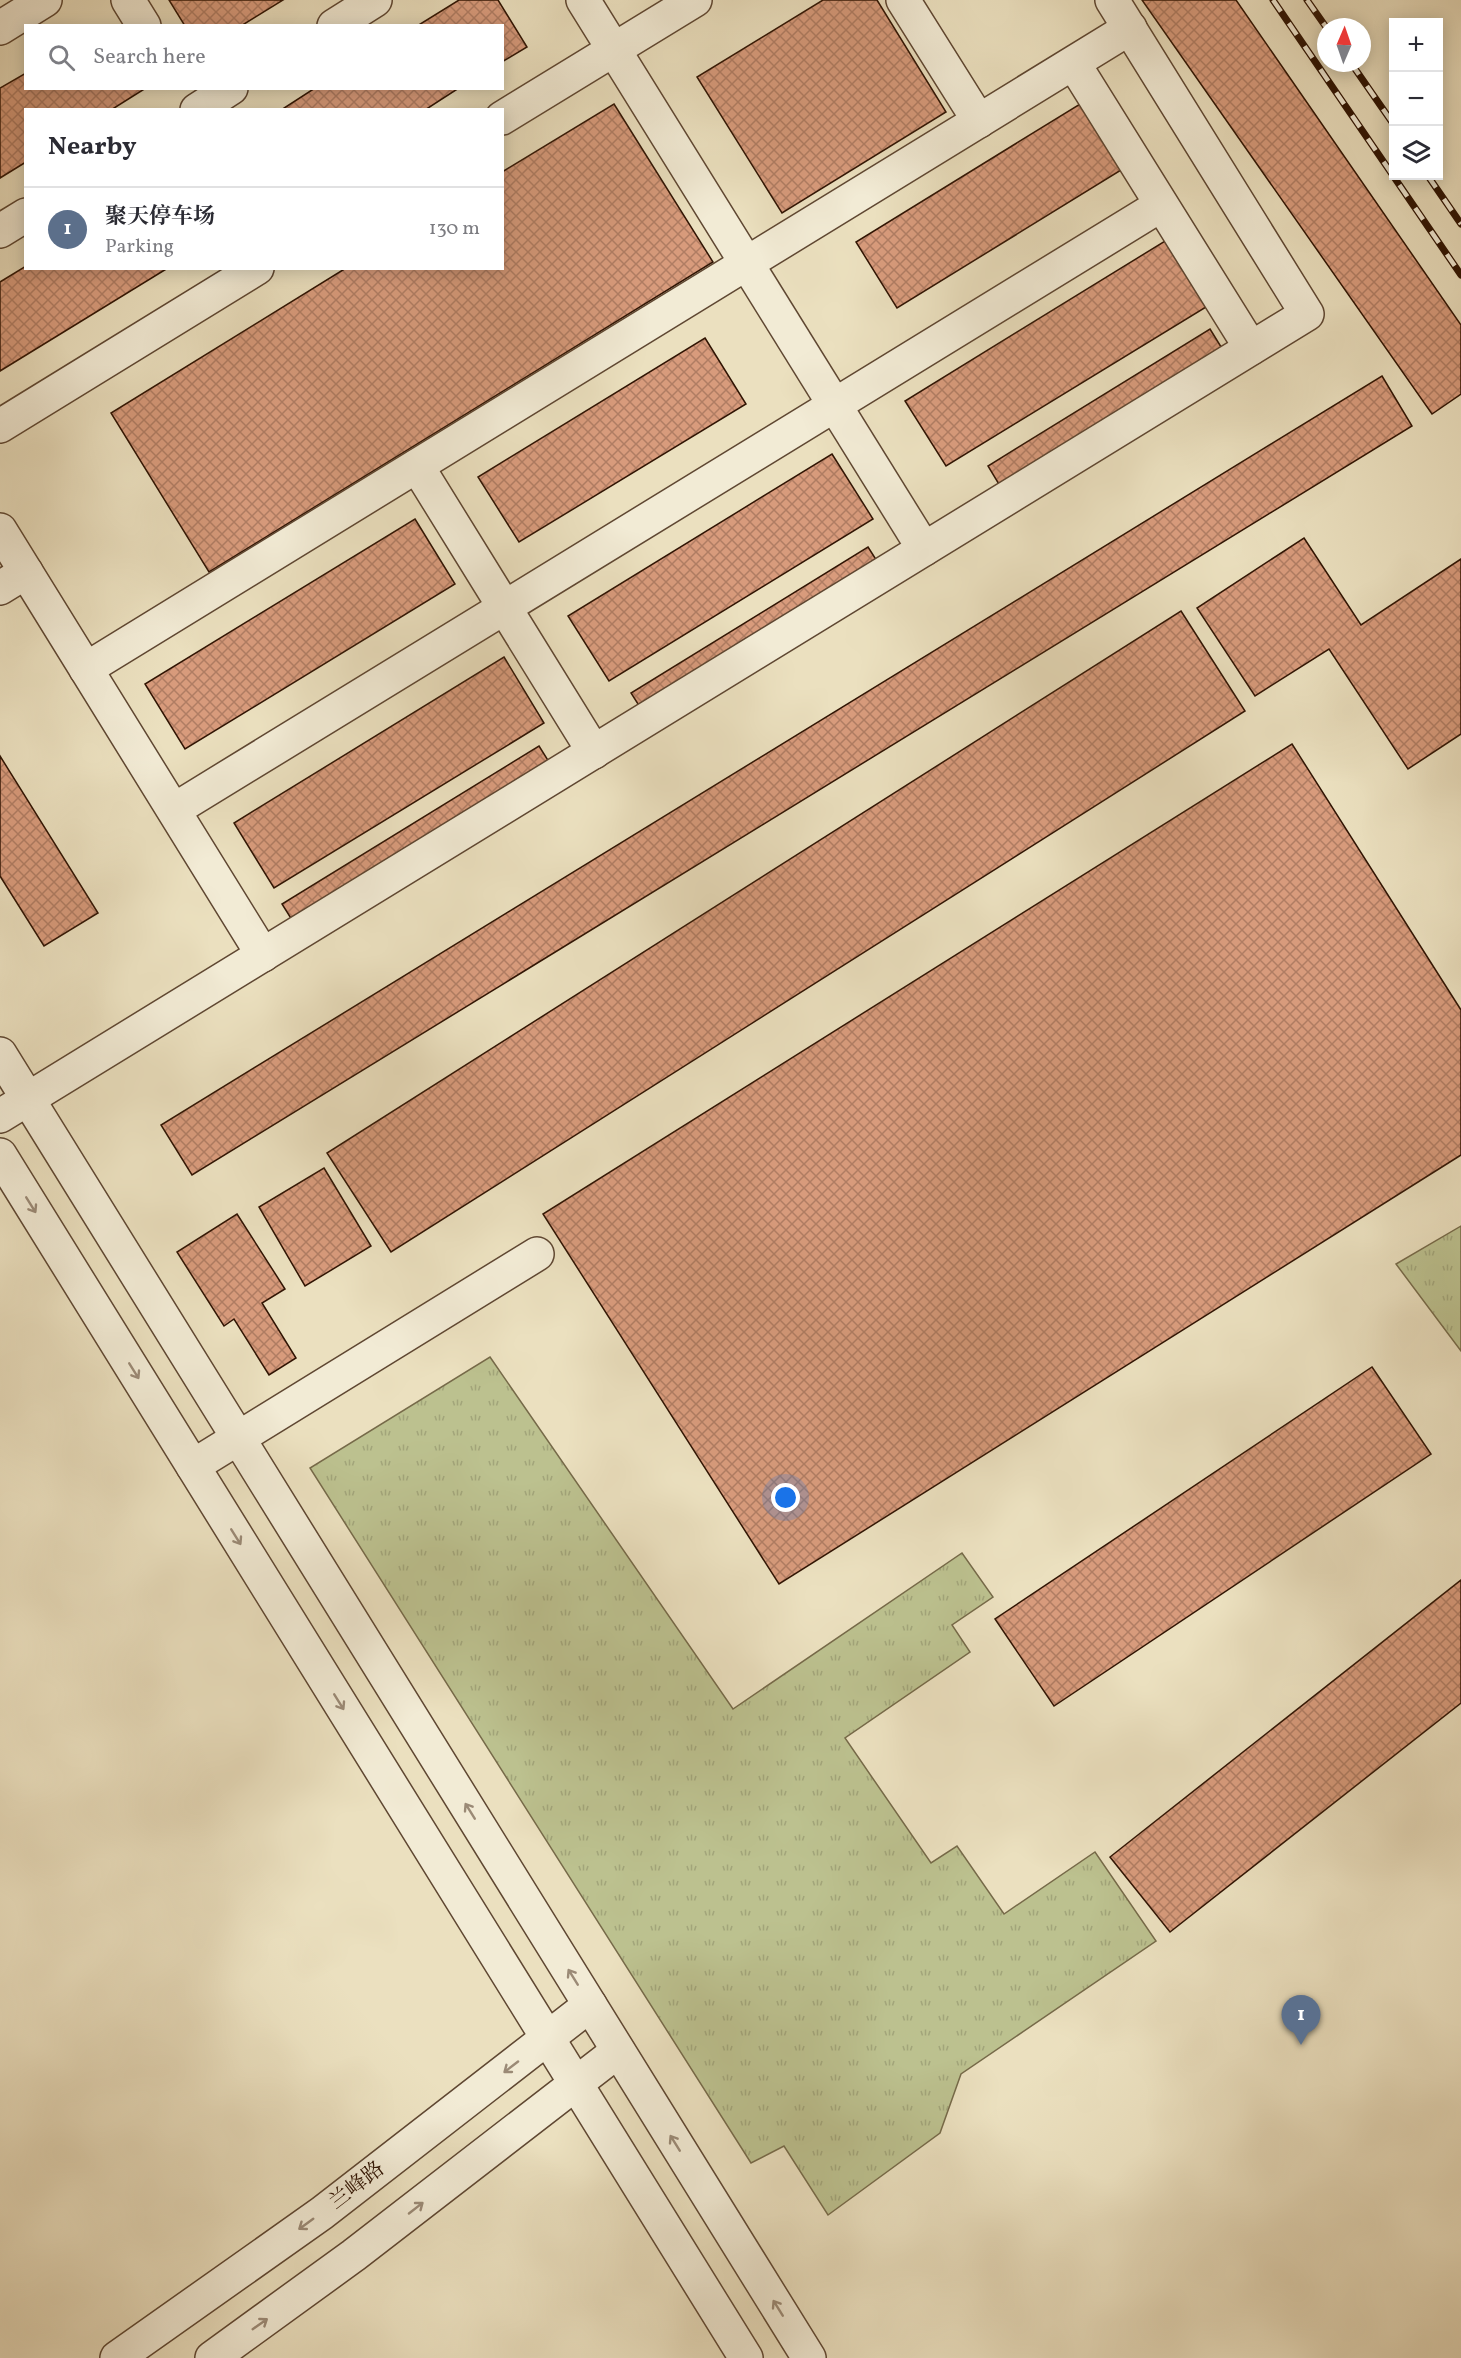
<!DOCTYPE html>
<html lang="en">
<head>
<meta charset="utf-8">
<style>
  :root { --surface:#fff; --page:#f2f2f3; --text:#2b2b33; --muted:#7c7c81; --line:#e1e1e2; --accent:#d93025 }
  body { margin:0; font-family:Vollkorn,"Noto Serif SC",serif; background:var(--page); color:var(--text) }
  .controls { position:absolute; right:18px; top:18px; display:grid; overflow:hidden; border-radius:0px; box-shadow:0 3px 15px #0003 }
  .controls button { width:54px; height:54px; display:grid; place-items:center; padding:0; border:0; border-bottom:2px solid var(--line); background:var(--surface); color:var(--text); font:30px sans-serif }
  .compass { position:absolute; left:1317px; top:18px; width:54px; height:54px; border-radius:50%; background:var(--surface); box-shadow:0 3px 15px #0003; rotate:2deg }
  .you { position:absolute; left:786px; top:1498px; width:21px; height:21px; margin:-15px; border:4px solid #fff; border-radius:50%; background:#1a73e8; box-shadow:0 0 0 9px #1a73e833 }
  .badge { display:grid; place-items:center; width:39px; height:39px; border-radius:50%; background:var(--accent); color:#fff; font-size:20px; font-weight:700 }
  .pin { position:absolute; translate:-50% -50px; filter:drop-shadow(0 2px 3px #0008) }
  .pin::after { content:''; position:absolute; top:32px; width:21px; height:18px; background:inherit; clip-path:polygon(0 0,100% 0,50% 100%) }
  .list { margin:0; padding:0; list-style:none }
  h2 { display:flex; justify-content:space-between; align-items:center; height:78px; margin:0; padding:0 24px; font-size:26px }
  h2 small { font-size:20px; font-weight:400; color:var(--muted) }
  .list li { display:grid; grid-template-columns:39px 1fr auto; gap:18px; align-items:center; box-sizing:border-box; height:84px; padding:0 24px; border-top:2px solid var(--line) }
  .list b { display:block; font-size:22px; white-space:nowrap }
  .list p { margin:0; font-size:20px; white-space:nowrap; color:var(--muted) }
  .list em { font-size:20px; font-style:normal; color:var(--muted) }
  .icon { flex:none; width:33px; height:33px; fill:none; stroke:currentColor; stroke-width:2; stroke-linecap:round; stroke-linejoin:round }
  .map { position:relative; flex:none; width:1461px; height:2358px; overflow:hidden }
  .search { position:absolute; background:var(--surface); box-shadow:0 3px 15px #0003; left:24px; top:24px; width:480px; height:66px; display:flex; align-items:center; gap:15px; box-sizing:border-box; padding:0 21px; border-radius:0px; color:var(--muted); font-size:22px }
  .panel { position:absolute; background:var(--surface); box-shadow:0 3px 15px #0003; left:24px; top:108px; width:480px; height:162px; border-radius:0px }
  .map>svg:first-child { display:block }
  .grass { fill:url(#grass-tufts); stroke:#766a49; stroke-width:1.5 }
  .building { fill:url(#building-cross-hatch); stroke:#301403; stroke-width:1.5 }
  .lines { fill:none; stroke-linecap:round; stroke-linejoin:round }
  .minor-casing { stroke:#5f4732; stroke-width:36 }
  .minor { stroke:#f2ebd5; stroke-width:33 }
  .rail-casing { stroke:#301403; stroke-width:7 }
  .rail { stroke:#f2ebd5; stroke-width:4.5; stroke-dasharray:14; stroke-linecap:butt }
  .oneway { stroke:#9b8a76 }
  .labels { text-anchor:middle; dominant-baseline:central; stroke-width:4.5; stroke-linejoin:round; paint-order:stroke }
  .street-label { font-size:21px; fill:#301403; stroke:#f2ebd5 }
</style>
</head>
<body>
<div class="map">
<svg width="1461" height="2358" viewBox="0 0 1461 2358">
  <defs>
    <pattern id="grass-tufts" width="24" height="20" patternUnits="userSpaceOnUse" patternTransform="scale(1.5)"><rect width="24" height="20" fill="#bcc18f"/><path d="M3 7l-1-3M5 7V3M7 7l1-3M15 17l-1-3M17 17v-4M19 17l1-3" fill="none" stroke="#a2a57a"/></pattern>
    <pattern id="building-cross-hatch" width="8" height="8" patternUnits="userSpaceOnUse" patternTransform="scale(1.5)"><rect width="8" height="8" fill="#d89b7c"/><path d="M0 0l8 8M0 8l8-8" fill="none" stroke="#b07d63"/></pattern>
  </defs>
  <rect width="100%" height="100%" fill="#ebe0bf"/>
  <filter id="stains"><feTurbulence type="fractalNoise" baseFrequency=".00333" numOctaves="4"/><feColorMatrix values="0 0 0 0 .2 0 0 0 0 .09 0 0 0 0 .02 0 0 0 .5 -.17"/></filter>
  <radialGradient id="worn" r=".72"><stop offset=".6" stop-color="#630" stop-opacity="0"/><stop offset="1" stop-color="#630" stop-opacity=".3"/></radialGradient>
  <g class="grass">
    <polygon points="1461,1226 1461,1351 1396,1264"/>
    <polygon points="490,1357 733,1709 962,1553 993,1597 952,1625 970,1652 845,1738 931,1863 957,1846 1004,1914 1095,1852 1156,1941 961,2074 940,2133 828,2215 784,2146 751,2163 310,1468"/>
  </g>
  <g class="building">
    <polygon points="169,0 283,0 241,26 185,26"/>
    <polygon points="459,0 498,0 527,47 502,62 502,26 417,26"/>
    <polygon points="823,0 877,0 946,112 782,213 697,77"/>
    <polygon points="1142,0 1236,0 1461,325 1461,394 1432,414"/>
    <polygon points="26,73 26,88 146,88 111,110 26,110 26,162 0,178 0,88"/>
    <polygon points="315,88 459,88 425,110 281,110"/>
    <polygon points="1085,101 1126,167 897,308 856,242"/>
    <polygon points="614,104 713,262 209,572 111,413 346,268 502,268 502,172"/>
    <polygon points="1170,238 1211,304 946,466 905,401"/>
    <polygon points="26,266 26,268 168,268 0,371 0,282"/>
    <polygon points="1210,329 1223,350 1000,486 988,466"/>
    <polygon points="705,338 746,404 519,542 478,477"/>
    <polygon points="1382,376 1412,426 192,1175 161,1125"/>
    <polygon points="832,454 873,519 609,681 568,616"/>
    <polygon points="415,519 455,584 185,749 145,684"/>
    <polygon points="1304,538 1361,625 1461,559 1461,734 1408,769 1329,649 1255,696 1197,608"/>
    <polygon points="868,547 882,569 645,715 631,693"/>
    <polygon points="1181,611 1245,711 391,1252 327,1153"/>
    <polygon points="504,657 544,723 274,888 234,823"/>
    <polygon points="1292,744 1461,1010 1461,1155 779,1584 543,1214"/>
    <polygon points="539,746 554,770 297,928 282,904"/>
    <polygon points="0,756 98,913 44,946 0,876"/>
    <polygon points="324,1168 371,1246 305,1286 259,1207"/>
    <polygon points="237,1214 285,1289 262,1303 296,1358 269,1375 234,1319 224,1326 177,1252"/>
    <polygon points="1372,1367 1431,1454 1054,1706 995,1619"/>
    <polygon points="1461,1580 1461,1703 1170,1932 1110,1857"/>
  </g>
  <g class="lines">
    <g class="minor-casing">
      <g id="minor">
        <polyline points="128,0 144,26"/>
        <polyline points="583,0 924,549"/>
        <polyline points="903,0 979,121"/>
        <polyline points="334,26 375,0"/>
        <polyline points="0,28 45,0"/>
        <polyline points="1074,64 1251,348"/>
        <polyline points="197,110 231,88"/>
        <polyline points="502,118 695,0"/>
        <polyline points="0,231 26,215"/>
        <polyline points="0,426 257,268"/>
        <polyline points="417,466 594,752"/>
        <polyline points="0,530 263,955"/>
        <polyline points="0,588 26,572"/>
        <polyline points="86,669 1130,28"/>
        <polyline points="174,810 1161,205"/>
        <polyline points="0,1054 809,2358"/>
        <polyline points="0,1116 1307,314 1112,0"/>
        <polyline points="0,1155 746,2358"/>
        <polyline points="193,1466 537,1254"/>
        <polyline points="117,2358 322,2213 590,2005"/>
        <polyline points="212,2358 354,2255 618,2051"/>
      </g>
    </g>
    <use href="#minor" class="minor"/>
    <g class="rail-casing">
      <g id="rail">
        <polyline points="1273,0 1461,275"/>
        <polyline points="1307,0 1326,27"/>
        <polyline points="1351,63 1394,125"/>
        <polyline points="1428,176 1461,224"/>
      </g>
    </g>
    <use href="#rail" class="rail"/>
  </g>
  <defs><path id="oneway-shaft" d="M-6 0H5M1.5-3L5.5 0L1.5 3" fill="none" stroke-width="1.6" stroke-linecap="round" stroke-linejoin="round" transform="scale(1.5)"/></defs>
  <g class="oneway">
    <use href="#oneway-shaft" transform="translate(31 1205) rotate(58)"/>
    <use href="#oneway-shaft" transform="translate(134 1371) rotate(58)"/>
    <use href="#oneway-shaft" transform="translate(236 1537) rotate(58)"/>
    <use href="#oneway-shaft" transform="translate(339 1702) rotate(58)"/>
    <use href="#oneway-shaft" transform="translate(470 1811) rotate(-122)"/>
    <use href="#oneway-shaft" transform="translate(573 1977) rotate(-122)"/>
    <use href="#oneway-shaft" transform="translate(511 2067) rotate(142)"/>
    <use href="#oneway-shaft" transform="translate(675 2143) rotate(-122)"/>
    <use href="#oneway-shaft" transform="translate(416 2208) rotate(-38)"/>
    <use href="#oneway-shaft" transform="translate(306 2224) rotate(144)"/>
    <use href="#oneway-shaft" transform="translate(778 2308) rotate(-122)"/>
    <use href="#oneway-shaft" transform="translate(260 2324) rotate(-35)"/>
  </g>
  <g class="labels">
    <g class="street-label">
      <text transform="translate(357 2186) rotate(-38)">兰峰路</text>
    </g>
  </g>
  <rect width="100%" height="100%" filter="url(#stains)"/>
  <rect width="100%" height="100%" fill="url(#worn)"/>
</svg>
<div class="controls">
<button>+</button>
<button>−</button>
<button><svg class="icon" aria-label="layers" viewBox="0 0 24 24"><path d="M12 4l9 5-9 5-9-5zM3 14l9 5 9-5"/></svg></button>
</div>
<svg class="compass" viewBox="-18 -18 36 36"><path d="M0-13l5 13h-10z" fill="#e53935"/><path d="M0 13l5-13h-10z" fill="#7c7c81"/></svg>
<div class="you"></div>
<div class="pin badge" style="left:1301px;top:2045px;background:#5c6f8a">1</div>
<div class="search"><svg class="icon" aria-label="search" viewBox="0 0 24 24"><circle cx="10" cy="10" r="6"/><path d="M15 15l6 6"/></svg>Search here</div>
<section class="panel">
<h2>Nearby<small></small></h2>
<ul class="list">
<li><span class="badge" style="background:#5c6f8a">1</span><div><b>聚天停车场</b><p>Parking</p></div><em>130 m</em></li>
</ul>
</section>
</div>
</body>
</html>
